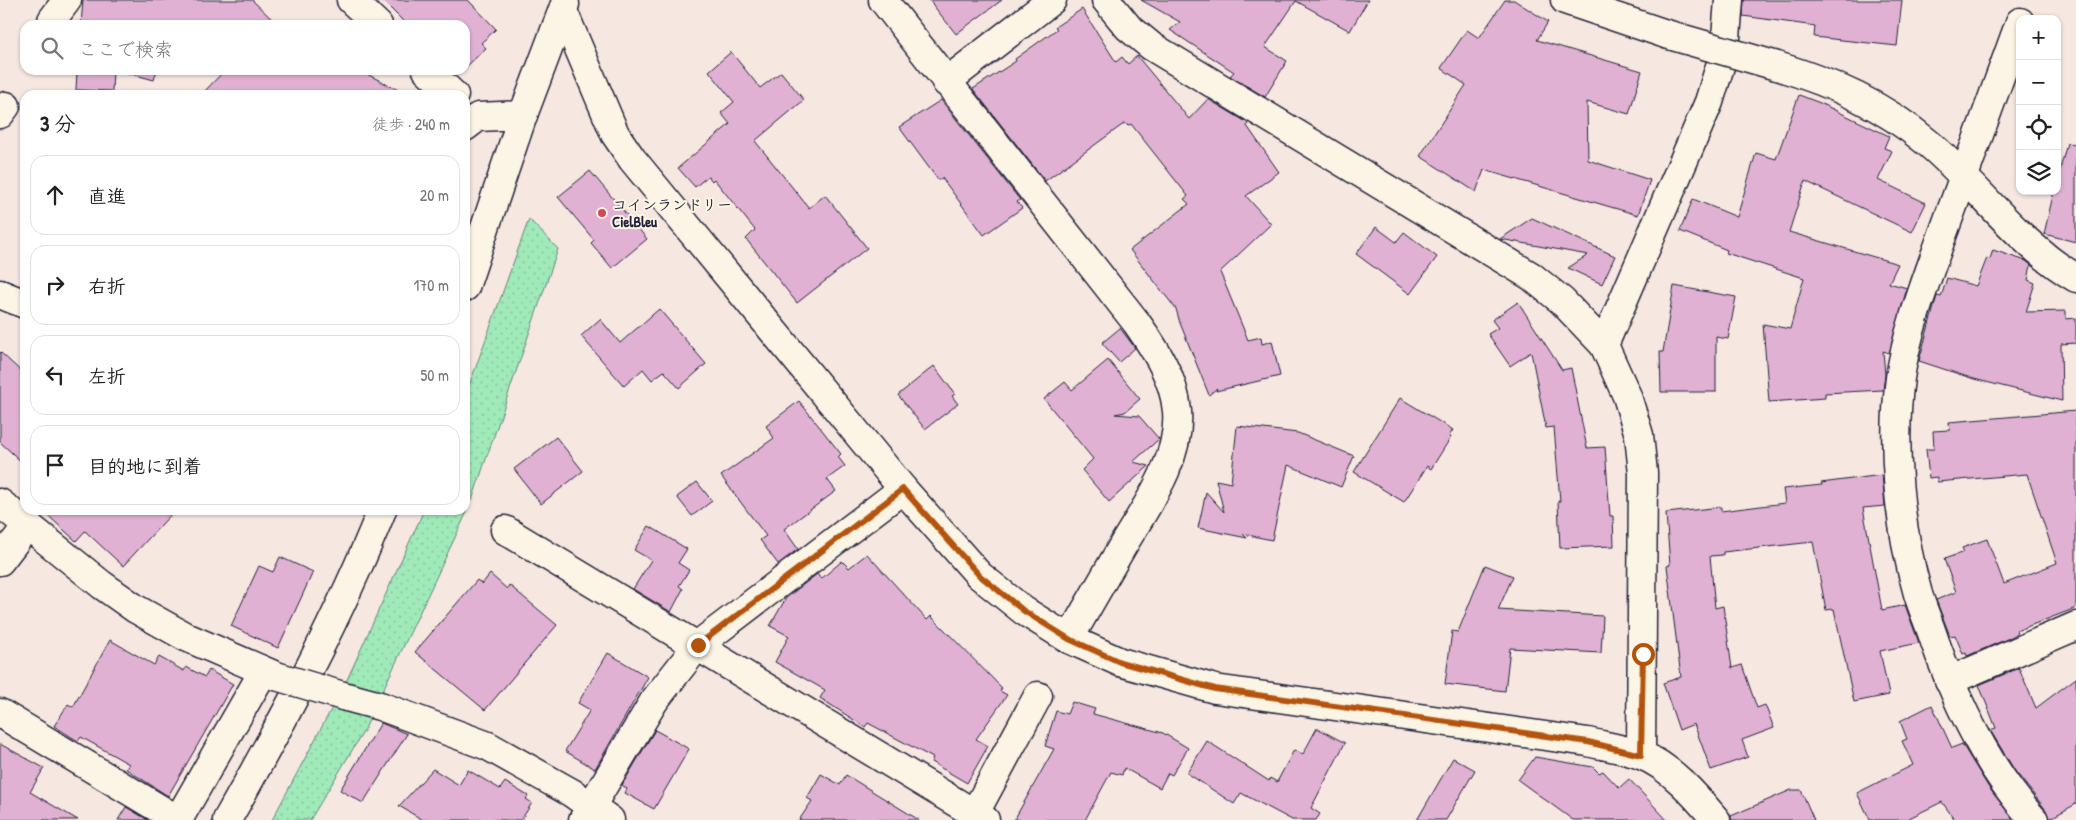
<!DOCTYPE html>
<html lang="ja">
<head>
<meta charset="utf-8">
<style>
  :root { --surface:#fff; --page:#f6f6f6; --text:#222; --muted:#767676; --line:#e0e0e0 }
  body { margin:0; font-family:"Patrick Hand","Klee One",sans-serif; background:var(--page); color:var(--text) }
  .controls { position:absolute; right:15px; top:15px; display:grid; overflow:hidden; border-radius:10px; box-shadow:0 1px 4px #0004 }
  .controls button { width:45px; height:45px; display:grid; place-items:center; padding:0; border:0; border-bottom:1px solid var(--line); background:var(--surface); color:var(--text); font:25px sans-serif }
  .stop { position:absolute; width:15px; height:15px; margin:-11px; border:4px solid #b45309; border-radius:50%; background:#fff }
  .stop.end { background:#b45309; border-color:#fff; box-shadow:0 1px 5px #0008 }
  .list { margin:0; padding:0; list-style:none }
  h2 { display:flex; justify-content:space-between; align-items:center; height:65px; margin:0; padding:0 20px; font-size:21px }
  h2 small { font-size:16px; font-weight:400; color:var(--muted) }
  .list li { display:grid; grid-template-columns:32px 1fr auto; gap:15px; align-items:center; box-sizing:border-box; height:80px; margin:0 10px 10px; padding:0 10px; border:1px solid var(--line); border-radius:15px }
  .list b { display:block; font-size:19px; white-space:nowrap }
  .list em { font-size:16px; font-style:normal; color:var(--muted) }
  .icon { flex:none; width:28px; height:28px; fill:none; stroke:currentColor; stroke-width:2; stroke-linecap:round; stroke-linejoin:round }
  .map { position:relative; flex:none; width:2076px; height:820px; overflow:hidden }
  .search { position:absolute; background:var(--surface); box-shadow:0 1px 4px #0004; left:20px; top:20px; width:450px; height:55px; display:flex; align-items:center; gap:12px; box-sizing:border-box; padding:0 18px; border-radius:15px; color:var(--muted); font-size:19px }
  .panel { position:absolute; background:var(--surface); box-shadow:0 1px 4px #0004; left:20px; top:90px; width:450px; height:425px; border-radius:15px }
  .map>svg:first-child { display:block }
  .grass { fill:url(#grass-dots); stroke:#61867a }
  .building { fill:#e0b1d3; stroke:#22223b }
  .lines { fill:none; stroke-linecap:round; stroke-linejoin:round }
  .minor-casing { stroke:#22223b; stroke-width:31 }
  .minor { stroke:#fcf5e5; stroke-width:28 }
  .minor-bridge-casing { stroke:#22223b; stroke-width:31; stroke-linecap:butt }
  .minor-bridge { stroke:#fcf5e5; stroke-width:28 }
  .route { stroke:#b45309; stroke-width:6 }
  .poi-dot { fill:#d1495b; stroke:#fcf5e5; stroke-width:2 }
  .labels { text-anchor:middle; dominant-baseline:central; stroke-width:4; stroke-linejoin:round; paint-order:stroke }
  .poi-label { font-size:15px; font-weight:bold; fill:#22223b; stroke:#fcf5e5; text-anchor:start }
</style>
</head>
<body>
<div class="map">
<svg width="2076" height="820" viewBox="0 0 2076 820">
  <defs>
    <pattern id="grass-dots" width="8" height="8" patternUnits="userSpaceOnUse" patternTransform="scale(1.25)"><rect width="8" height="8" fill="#a0eab9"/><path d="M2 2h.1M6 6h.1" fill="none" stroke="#8ac8a0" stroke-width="1.8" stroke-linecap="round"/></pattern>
  </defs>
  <rect width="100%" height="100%" fill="#f6e7e1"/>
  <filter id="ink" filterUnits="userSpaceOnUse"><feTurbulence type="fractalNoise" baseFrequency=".02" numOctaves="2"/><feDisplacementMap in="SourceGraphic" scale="10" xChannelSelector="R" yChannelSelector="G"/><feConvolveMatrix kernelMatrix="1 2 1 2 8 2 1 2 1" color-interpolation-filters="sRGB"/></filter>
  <g filter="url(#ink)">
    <g class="grass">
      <polygon points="529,219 558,249 472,500 465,496 465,397"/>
      <polygon points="424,510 463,510 467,512 382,692 346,682"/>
      <polygon points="334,704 371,715 365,729 310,820 272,820"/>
    </g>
    <g class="building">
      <polygon points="83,0 252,0 278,25 81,25"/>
      <polygon points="382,0 468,0 496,29 481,43 486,48 465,68 465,25 407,25"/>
      <polygon points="929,0 1002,0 956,34"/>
      <polygon points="1141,0 1368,0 1350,31 1296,1 1265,47 1287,61 1265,97 1230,76 1234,72 1170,30 1180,22"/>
      <polygon points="1505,0 1514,0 1548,22 1537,40 1642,71 1629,114 1587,102 1588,160 1650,180 1638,215 1484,170 1476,192 1420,156 1466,85 1441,68 1467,30 1479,38"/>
      <polygon points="1744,0 1902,0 1897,46 1814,37 1815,26 1743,16"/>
      <polygon points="1082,9 1116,62 1122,57 1128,64 1137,56 1189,119 1208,99 1248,123 1247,126 1279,172 1246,196 1271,224 1220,272 1248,340 1261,337 1262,344 1272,341 1280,376 1216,391 1217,388 1209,395 1180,323 1176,309 1130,250 1189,204 1184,199 1188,196 1131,124 1128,126 1125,123 1045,181 973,89 1016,61 1015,59 1057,29 1055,27"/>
      <polygon points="731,52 760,88 781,72 804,100 755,141 809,208 825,195 867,248 797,303 746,239 755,230 714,179 712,181 708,176 695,187 678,168 730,124 721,113 734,102 709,71"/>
      <polygon points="77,70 113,70 112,91 76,90"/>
      <polygon points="117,70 157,70 154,80"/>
      <polygon points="225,70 359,70 408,95 201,95"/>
      <polygon points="1799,95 1820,103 1889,136 1884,148 1892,151 1878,180 1926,203 1912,232 1805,181 1789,232 1898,264 1889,283 1907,288 1889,353 1883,351 1885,375 1883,390 1825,393 1825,398 1769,402 1763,324 1790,329 1804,278 1726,253 1727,250 1680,231 1693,199 1737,217 1756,153 1776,159"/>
      <polygon points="941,100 1020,200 1017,202 1022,208 984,235 942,178 938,180 899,127"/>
      <polygon points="2067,143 2076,144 2076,242 2044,234 2054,191 2057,191 2057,181"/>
      <polygon points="590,171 647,239 612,268 591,243 594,240 558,197"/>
      <polygon points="1532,218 1615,256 1602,284 1568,268 1588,255 1500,239"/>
      <polygon points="1376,227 1396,242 1404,232 1437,257 1410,294 1356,254"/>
      <polygon points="1993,250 2026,261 2031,265 2028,280 2035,283 2026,312 2066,311 2066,319 2076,318 2076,343 2061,344 2062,401 1974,379 1919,361 1937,296 1941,297 1947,278 1976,286 1987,258 1990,259"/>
      <polygon points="1674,286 1736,297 1728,339 1716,337 1716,392 1661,392 1660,352 1663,352"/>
      <polygon points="1518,302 1562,370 1571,368 1587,448 1605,447 1610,516 1613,516 1614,546 1560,548 1558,501 1560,501 1554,427 1546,428 1531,352 1510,366 1488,334 1498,328 1492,320"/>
      <polygon points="659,309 706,364 679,388 664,371 652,380 643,369 624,386 581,336 600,319 620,343"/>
      <polygon points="1120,328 1135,348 1119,362 1102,343"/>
      <polygon points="0,352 25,375 25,465 0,442"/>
      <polygon points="1108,360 1140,399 1125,412 1115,414 1139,416 1159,439 1133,462 1149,466 1109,502 1082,470 1093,459 1044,399 1065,382 1072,390"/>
      <polygon points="934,366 955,394 952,396 958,404 925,429 898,395"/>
      <polygon points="1400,398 1453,430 1449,436 1451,437 1431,469 1427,466 1404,502 1354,472"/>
      <polygon points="799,401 841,454 838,457 845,466 827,479 836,491 784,529 798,549 778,564 760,540 766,536 721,476 774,438 766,426"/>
      <polygon points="2076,411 2076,608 2016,631 2017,634 2007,639 1967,656 1966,653 1963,654 1955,635 1950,636 1936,600 1956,592 1944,559 1964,552 1962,548 1987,539 2004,584 2057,563 2027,474 1937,482 1937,477 1929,478 1926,449 1934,449 1933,431 1950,430 1949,422"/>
      <polygon points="1237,426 1298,433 1354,456 1341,487 1288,465 1272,540 1243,534 1247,538 1198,528 1206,492 1224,512 1216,480 1231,483"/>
      <polygon points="556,437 583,471 541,504 514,469"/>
      <polygon points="1882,475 1885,506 1863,508 1882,610 1905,605 1919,643 1880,651 1889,695 1854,702 1834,609 1826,610 1813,542 1723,552 1723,555 1710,556 1715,608 1723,606 1732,668 1742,665 1757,708 1765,705 1774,728 1742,740 1748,757 1711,770 1694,724 1679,730 1663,683 1681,677 1667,566 1670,565 1666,513 1721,507 1721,511 1785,503 1783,489 1822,485 1821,483"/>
      <polygon points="697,482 712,501 692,516 677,497"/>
      <polygon points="42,510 175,510 123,566 85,531 76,541"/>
      <polygon points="649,526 687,549 678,563 689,570 679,586 683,589 671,612 633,589 651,560 634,550"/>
      <polygon points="867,554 927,620 931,616 1002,688 1000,691 1007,695 976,739 988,746 967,783 931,762 933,758 868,723 865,727 820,698 825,690 775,662 789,636 770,626 786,598 817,574 821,579 842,561 849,568"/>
      <polygon points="280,557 313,572 278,648 231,626 259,566 273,572"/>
      <polygon points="1485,565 1513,576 1498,610 1603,616 1601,653 1510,648 1505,691 1445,684 1452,631 1458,632"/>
      <polygon points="490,574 507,589 509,585 557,625 485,710 415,652 477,580 482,584"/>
      <polygon points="110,640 154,665 159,657 184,671 186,667 205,677 209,670 233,684 168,796 126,769 129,764 81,737 78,741 54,726 68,704 73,707"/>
      <polygon points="608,653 648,677 595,769 565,751 590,710 578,703"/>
      <polygon points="2019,668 2036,708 2076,678 2076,804 2049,819 2046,810 2015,771 1990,730 1996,728 1979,685"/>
      <polygon points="1072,702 1095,709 1093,714 1163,733 1188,748 1172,775 1168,773 1160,788 1124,768 1122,775 1111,772 1085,820 1014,820 1054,749 1045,746 1056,711 1067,714"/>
      <polygon points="1932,705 1952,748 1962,744 1989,788 2014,820 1955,820 1942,802 1905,820 1870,820 1857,793 1913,765 1902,741 1907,739 1900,721"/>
      <polygon points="381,723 407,734 363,803 340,790"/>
      <polygon points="1317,728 1345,743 1311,808 1320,814 1316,820 1292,820 1241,793 1234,804 1187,773 1207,741 1269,781 1270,778 1277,782 1294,750 1303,754"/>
      <polygon points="655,730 689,749 654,809 625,793 627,789 622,785"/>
      <polygon points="0,744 44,768 30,792 78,820 0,820"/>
      <polygon points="1535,757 1593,767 1599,773 1603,771 1619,788 1629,779 1667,820 1573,820 1518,780"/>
      <polygon points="1453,758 1475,770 1446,820 1417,820"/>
      <polygon points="433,769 459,785 468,770 500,789 505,782 528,796 526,799 532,803 521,820 423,820 399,806"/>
      <polygon points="821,774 840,785 846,775 919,820 799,820 812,801 807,798"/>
      <polygon points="1791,790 1801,790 1814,820 1731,820 1731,816"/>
      <polygon points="126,807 148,820 118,820"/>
    </g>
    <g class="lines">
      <g class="minor-casing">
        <g id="minor">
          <polyline points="351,0 378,25"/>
          <path d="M 883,0 L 1136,322 C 1155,349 1174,377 1177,411 C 1181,460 1146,506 1122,547 C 1105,577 1087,608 1069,639"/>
          <polyline points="1106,0 1128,27 1151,46 1531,276 1562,301 1604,345"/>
          <polyline points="1565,0 1666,34"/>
          <path d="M 563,11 L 615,134 L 632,159 L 903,489 L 979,575 L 1024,611 L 1069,639 L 1120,662 L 1215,689 L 1588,742 C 1605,746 1624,749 1641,755 C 1670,766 1696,796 1716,820"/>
          <polyline points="52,20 67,0"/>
          <path d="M 2020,22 C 1994,94 1967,166 1941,239 C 1925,284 1907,330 1900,378 C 1891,446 1899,528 1918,594 C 1923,610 1930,626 1935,642 C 1958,707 1988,769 2034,820"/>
          <path d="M 1777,66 C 1833,83 1883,105 1928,143 C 1979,186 2018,244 2076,278"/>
          <polyline points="427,70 454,95"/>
          <polyline points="946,82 1052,0"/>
          <polyline points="0,114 6,106"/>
          <polyline points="465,127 478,117 523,115"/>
          <polyline points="465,287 523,115 565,4"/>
          <polyline points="0,294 25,304"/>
          <polyline points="0,503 102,585 136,609 186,637 276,676"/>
          <polyline points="505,530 985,820"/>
          <polyline points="0,561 27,526"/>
          <polyline points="1949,681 2076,626"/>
          <polyline points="343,696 380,706 488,746 572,793 610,820"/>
          <polyline points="0,713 178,820 263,672"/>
          <polyline points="1641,755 1643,473 1639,435 1627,396 1604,345 1709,102 1725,50 1729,0"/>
          <path d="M 227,820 C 284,719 339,617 382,510"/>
          <polyline points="583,820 654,701 698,645 903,489"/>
          <polyline points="971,820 1038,696"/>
        </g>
      </g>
      <use href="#minor" class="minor"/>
      <g class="minor-bridge-casing">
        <g id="minor-bridge">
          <polyline points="1666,34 1777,66"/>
          <polyline points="276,676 343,696"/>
        </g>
      </g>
      <use href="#minor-bridge" class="minor-bridge"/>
    </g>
  </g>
  <g class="lines" filter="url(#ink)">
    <polyline class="route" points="698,645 903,489 979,575 1024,611 1069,639 1120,662 1215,689 1588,742 1641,755 1643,654"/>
  </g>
  <circle class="poi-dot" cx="602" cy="213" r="5"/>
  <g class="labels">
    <g class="poi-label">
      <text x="612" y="204">コインランドリー<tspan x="612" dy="17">CielBleu</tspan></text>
    </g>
  </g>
</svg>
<div class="controls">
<button>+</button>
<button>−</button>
<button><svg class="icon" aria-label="locate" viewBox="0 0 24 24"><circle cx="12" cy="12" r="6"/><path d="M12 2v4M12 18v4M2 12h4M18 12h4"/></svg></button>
<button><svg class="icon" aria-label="layers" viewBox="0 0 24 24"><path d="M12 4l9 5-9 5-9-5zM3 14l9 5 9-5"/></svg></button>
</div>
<div class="stop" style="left:1643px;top:654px"></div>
<div class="stop end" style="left:698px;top:645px"></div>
<div class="search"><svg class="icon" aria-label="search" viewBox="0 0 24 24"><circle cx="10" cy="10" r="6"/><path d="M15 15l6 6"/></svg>ここで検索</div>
<section class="panel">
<h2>3 分<small>徒歩 · 240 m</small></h2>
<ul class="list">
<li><svg class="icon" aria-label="ahead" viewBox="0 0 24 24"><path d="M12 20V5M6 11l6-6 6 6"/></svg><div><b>直進</b></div><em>20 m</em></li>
<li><svg class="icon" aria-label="right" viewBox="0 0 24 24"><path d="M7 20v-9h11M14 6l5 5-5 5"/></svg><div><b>右折</b></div><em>170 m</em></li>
<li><svg class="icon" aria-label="left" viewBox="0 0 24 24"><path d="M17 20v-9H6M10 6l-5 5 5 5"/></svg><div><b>左折</b></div><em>50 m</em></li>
<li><svg class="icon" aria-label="arrive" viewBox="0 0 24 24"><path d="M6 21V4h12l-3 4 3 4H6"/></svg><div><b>目的地に到着</b></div></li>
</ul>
</section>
</div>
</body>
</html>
